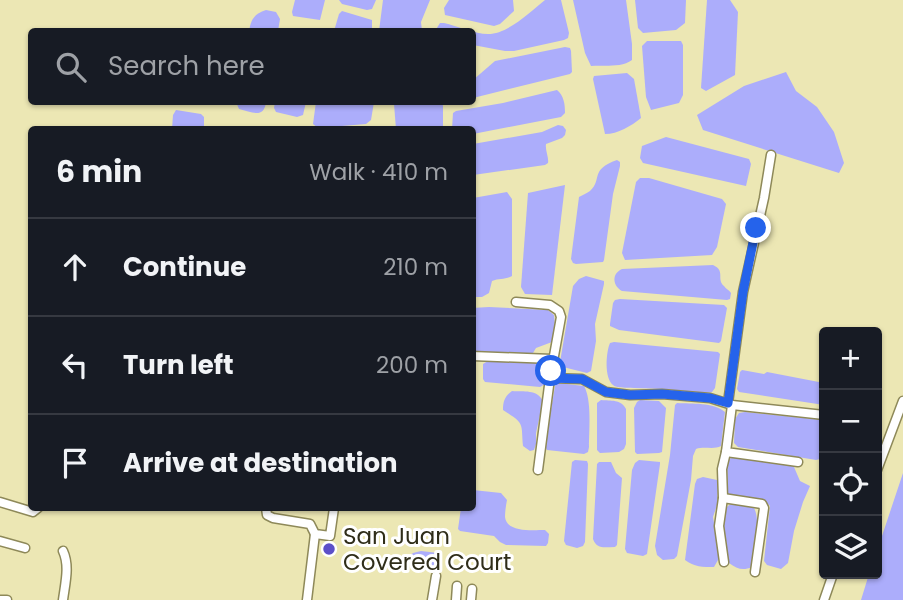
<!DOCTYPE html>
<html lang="en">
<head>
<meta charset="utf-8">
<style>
  :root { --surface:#171b24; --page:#20242c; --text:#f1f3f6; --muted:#9ea1a6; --line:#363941 }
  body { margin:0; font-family:Poppins,sans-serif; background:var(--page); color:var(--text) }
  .controls { position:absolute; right:21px; bottom:21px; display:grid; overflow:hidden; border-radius:7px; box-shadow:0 2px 5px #0004 }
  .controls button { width:63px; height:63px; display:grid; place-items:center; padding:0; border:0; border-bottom:2px solid var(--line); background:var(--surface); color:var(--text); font:35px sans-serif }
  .stop { position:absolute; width:21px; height:21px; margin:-16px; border:5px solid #2563eb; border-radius:50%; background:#fff }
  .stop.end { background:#2563eb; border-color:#fff; box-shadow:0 2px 7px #0008 }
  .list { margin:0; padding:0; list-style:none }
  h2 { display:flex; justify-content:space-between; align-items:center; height:91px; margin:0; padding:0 28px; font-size:30px }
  h2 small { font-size:23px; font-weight:400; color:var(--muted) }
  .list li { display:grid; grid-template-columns:46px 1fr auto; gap:21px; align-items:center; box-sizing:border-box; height:98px; padding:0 28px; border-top:2px solid var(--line) }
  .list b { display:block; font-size:26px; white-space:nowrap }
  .list em { font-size:23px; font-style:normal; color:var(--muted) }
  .icon { flex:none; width:38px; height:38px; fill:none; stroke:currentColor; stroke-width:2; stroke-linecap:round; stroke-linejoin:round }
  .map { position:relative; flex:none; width:903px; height:600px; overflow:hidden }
  .search { position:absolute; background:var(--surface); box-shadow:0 2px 5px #0004; left:28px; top:28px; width:448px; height:77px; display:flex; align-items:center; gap:18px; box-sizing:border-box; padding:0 24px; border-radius:7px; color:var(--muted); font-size:26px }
  .panel { position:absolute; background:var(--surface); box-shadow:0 2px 5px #0004; left:28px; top:126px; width:448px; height:385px; border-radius:7px }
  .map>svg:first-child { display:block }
  .water { fill:#acadfb }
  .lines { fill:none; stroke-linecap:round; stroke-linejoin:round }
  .minor-casing { stroke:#8e8959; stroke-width:11 }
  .minor { stroke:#fff; stroke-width:8 }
  .route { stroke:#2563eb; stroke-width:9 }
  .poi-dot { fill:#5c4fc8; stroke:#fff; stroke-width:2.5 }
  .labels { text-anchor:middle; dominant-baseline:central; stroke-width:6; stroke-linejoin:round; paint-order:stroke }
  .poi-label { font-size:23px; fill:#2f2d19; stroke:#fff; text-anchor:start }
</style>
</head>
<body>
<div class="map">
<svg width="903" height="600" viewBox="0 0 903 600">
  <rect width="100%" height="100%" fill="#ece7b4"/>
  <g class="water">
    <polygon points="295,0 325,0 320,20 293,16 292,12"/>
    <polygon points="339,0 376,0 372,9 367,10 342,4"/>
    <polygon points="383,0 430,0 421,22 422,31 379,31"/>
    <polygon points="449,0 513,0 514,11 500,24 494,26 445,15 444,8"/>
    <path d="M 545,0 L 561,0 L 569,33 L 568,38 L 564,40 L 514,51 L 505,51 L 473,45 L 472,32 L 435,31 L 440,23 L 444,23 C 457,26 475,34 488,34 C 508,34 530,12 545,0 Z"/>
    <path d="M 573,0 L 626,0 L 632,44 L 632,60 C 621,68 604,65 591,66 L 585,53 Z"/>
    <polygon points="635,0 686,0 685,23 676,30 643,33 638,28"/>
    <polygon points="707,0 730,0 738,12 735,75 706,91 701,88"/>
    <path d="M 266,10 L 276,12 L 280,19 L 278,31 L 249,31 C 251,19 254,14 266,10 Z"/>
    <polygon points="342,11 372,20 372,31 334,31 339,14"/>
    <polygon points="647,41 681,41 683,45 683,95 679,103 651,110 646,97 642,46"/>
    <polygon points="565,47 570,48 571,51 572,72 570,74 473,98 473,80 495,61"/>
    <polygon points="786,72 796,91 817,107 834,132 844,163 839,173 703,130 697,115 744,86"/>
    <path d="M 627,73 L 634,79 L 641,118 C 631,126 618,134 605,134 L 593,79 L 594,76 Z"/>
    <path d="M 557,90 C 564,96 565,104 565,113 L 561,117 L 473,134 L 472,130 L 452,129 L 453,113 L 456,111 L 503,103 Z"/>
    <path d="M 236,102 L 266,102 C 264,119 252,112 239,109 Z"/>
    <polygon points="275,102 306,102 303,115 297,117 276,112 274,108"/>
    <polygon points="316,102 374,102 371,120 366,124 318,128 313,124"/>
    <polygon points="397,102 442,102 443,106 443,129 396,129 394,104"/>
    <polygon points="176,110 201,114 204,117 204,129 172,129 173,115"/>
    <path d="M 558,125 L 563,126 L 566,130 L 565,135 L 562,138 L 546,144 C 545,151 549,157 548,163 L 545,165 L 473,175 L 473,144 L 542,132 Z"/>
    <polygon points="666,137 749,159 751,164 746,186 643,163 640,158 642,146"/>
    <path d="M 617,160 L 620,162 L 620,166 L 613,194 L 604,260 L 603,262 L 576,264 L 573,263 L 571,259 L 579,197 C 583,195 587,193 590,191 C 603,179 589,170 617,160 Z"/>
    <polygon points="640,178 649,178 722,199 726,204 717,247 712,255 625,260 622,253 636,182"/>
    <polygon points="565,185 552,295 525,294 521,287 528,193"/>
    <path d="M 507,192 L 512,199 L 512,276 C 505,280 499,278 492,281 L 489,293 L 482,297 L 473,297 L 473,198 Z"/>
    <path d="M 713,265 C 726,271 716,279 724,286 C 726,289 729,290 731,293 L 730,299 L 727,300 L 622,291 C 613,286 611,274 622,269 Z"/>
    <polygon points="586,276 604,281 604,284 595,324 596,341 591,371 587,373 563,367 560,362 573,286 579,279"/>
    <polygon points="620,299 724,305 727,308 721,341 719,343 619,330 610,326 610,324 613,303 615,300"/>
    <polygon points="489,307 548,310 554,315 555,325 552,342 536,348 533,353 531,354 473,353 472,308"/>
    <path d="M 614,342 L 718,352 L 720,354 L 715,388 L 712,392 L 706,393 C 682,391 658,388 634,388 C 628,387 618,389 613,385 C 604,378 606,352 610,343 Z"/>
    <polygon points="488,361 542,362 547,367 545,375 547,383 540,387 485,382 483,379 483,364"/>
    <polygon points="742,370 764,374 767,372 824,383 824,405 739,392 737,389 740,372"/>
    <path d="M 558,383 L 584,386 C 592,400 589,430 589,447 L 588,452 L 584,454 L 547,450 L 545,446 L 555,386 Z"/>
    <path d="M 512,391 C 524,392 537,389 543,401 L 536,433 L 536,444 L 534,450 L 530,451 L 523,446 C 521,422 525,424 503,410 C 503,401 505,396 512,391 Z"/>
    <path d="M 601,400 C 611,401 621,399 626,409 L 626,444 L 624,449 L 619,452 L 600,453 L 597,450 L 597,403 Z"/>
    <polygon points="640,400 659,401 666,408 662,452 659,453 637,454 635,452 634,408 637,402"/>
    <path d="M 677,403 C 692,404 713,402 725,412 L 721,446 C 714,450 704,446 696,449 L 693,456 L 691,480 L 677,556 L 674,559 L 663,560 L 657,555 L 655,546 L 670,455 L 675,405 Z"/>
    <polygon points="745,412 824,420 824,458 816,460 738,447 734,443 735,419 739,413"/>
    <polygon points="734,457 788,464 794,467 800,481 810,486 803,502 794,531 788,563 781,569 767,565 764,561 770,506 764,500 733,497 728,493 727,462 729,459"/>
    <polygon points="575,460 587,461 588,464 585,542 583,546 577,548 566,545 564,541 572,462"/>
    <polygon points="639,460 660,462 660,464 648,547 647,554 643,556 627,553 625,549 632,470 635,463"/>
    <path d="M 599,462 L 611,462 L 616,473 L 622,478 L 617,545 L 615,547 C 605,547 597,550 593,539 L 597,464 Z"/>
    <polygon points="903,473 903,600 861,600 869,574 877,574 877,551"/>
    <path d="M 703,477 L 717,480 L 718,484 L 717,505 L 713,517 L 719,551 L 718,560 L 714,567 C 703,567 694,567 685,560 L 695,484 L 697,479 Z"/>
    <path d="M 473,490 L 501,493 L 507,500 C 506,505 505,512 505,517 C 507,533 533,530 545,530 L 549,534 L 548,543 L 546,546 L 506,545 L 500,542 L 494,536 L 460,531 L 458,529 L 461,508 L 472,508 Z"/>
    <path d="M 734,504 L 753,506 C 762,520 754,550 752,567 C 743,571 737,569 729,563 C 727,552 718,514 728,506 C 730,504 732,504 734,504 Z"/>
    <path d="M 421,551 L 438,553 L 441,557 L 442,562 C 434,575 414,569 409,556 L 413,553 Z"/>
  </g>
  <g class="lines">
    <g class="minor-casing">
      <g id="minor">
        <polyline points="516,302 550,305 559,311 561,317 550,378 582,379 606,392 630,395 662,394 710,398 732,405 824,415"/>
        <polyline points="472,356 552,359"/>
        <polyline points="728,403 743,292 764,198 771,155"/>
        <polyline points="732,405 726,452 798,462"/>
        <polyline points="538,470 550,378"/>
        <polyline points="877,470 903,401"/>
        <polyline points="723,498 762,504 764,508 755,572"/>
        <polyline points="0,502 33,512 38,508"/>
        <polyline points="266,508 267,515 273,518 310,524 315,534 330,536 334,508"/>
        <polyline points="0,541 25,548"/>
        <polyline points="724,562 719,526 723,498 722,469 726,452"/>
        <polyline points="0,600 7,600"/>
        <path d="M 63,600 C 65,584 70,566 63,551"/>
        <polyline points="307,600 315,534"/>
        <polyline points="432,600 436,576"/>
        <polyline points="456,600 457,586"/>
        <polyline points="471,600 472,589"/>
        <polyline points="824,600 833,574"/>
      </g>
    </g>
    <use href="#minor" class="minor"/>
  </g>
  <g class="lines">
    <polyline class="route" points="551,371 550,378 582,379 606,392 630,395 662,394 710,398 728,403 743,292 756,228"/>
  </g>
  <circle class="poi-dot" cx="329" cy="549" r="7"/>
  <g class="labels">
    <g class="poi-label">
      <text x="343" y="536">San Juan<tspan x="343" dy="26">Covered Court</tspan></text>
    </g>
  </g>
</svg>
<div class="controls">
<button>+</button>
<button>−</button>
<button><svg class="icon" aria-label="locate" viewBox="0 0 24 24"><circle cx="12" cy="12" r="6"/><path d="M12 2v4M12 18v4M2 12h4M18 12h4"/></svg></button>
<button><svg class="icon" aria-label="layers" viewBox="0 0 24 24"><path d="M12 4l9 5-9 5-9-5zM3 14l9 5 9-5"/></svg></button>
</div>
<div class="stop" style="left:551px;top:371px"></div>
<div class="stop end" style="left:756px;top:228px"></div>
<div class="search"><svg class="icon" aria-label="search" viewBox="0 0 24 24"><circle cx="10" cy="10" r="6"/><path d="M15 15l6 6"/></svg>Search here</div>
<section class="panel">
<h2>6 min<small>Walk · 410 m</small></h2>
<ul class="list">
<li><svg class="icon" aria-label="ahead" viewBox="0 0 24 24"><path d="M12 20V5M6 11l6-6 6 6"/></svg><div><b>Continue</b></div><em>210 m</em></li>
<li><svg class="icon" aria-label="left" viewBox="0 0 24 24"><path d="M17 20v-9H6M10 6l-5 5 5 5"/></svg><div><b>Turn left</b></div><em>200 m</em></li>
<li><svg class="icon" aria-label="arrive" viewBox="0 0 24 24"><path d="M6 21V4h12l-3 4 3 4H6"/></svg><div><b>Arrive at destination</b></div></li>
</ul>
</section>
</div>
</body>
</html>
